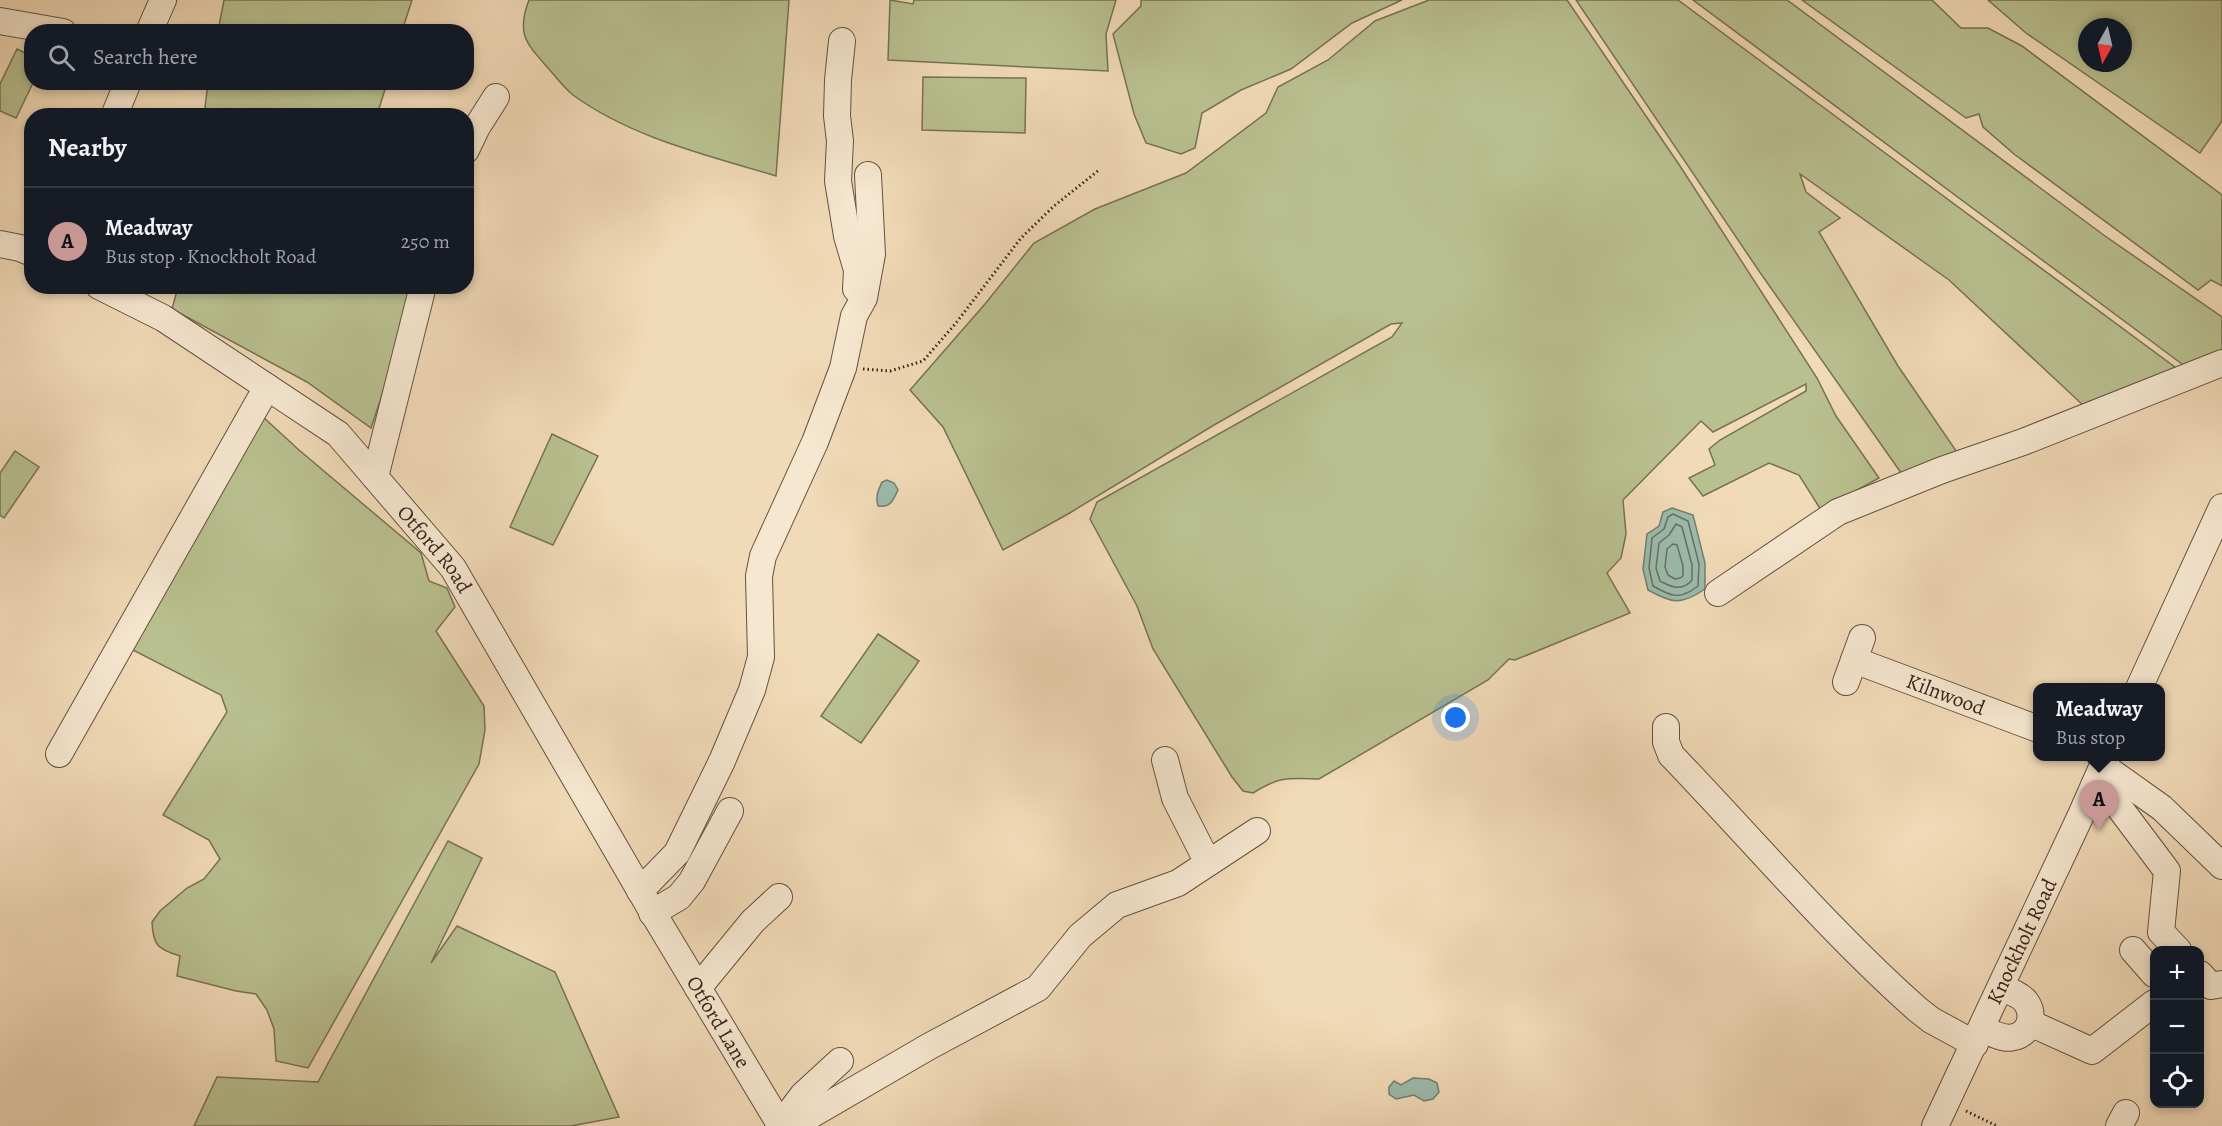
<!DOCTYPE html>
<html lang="en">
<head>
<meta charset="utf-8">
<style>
  :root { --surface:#171b24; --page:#242831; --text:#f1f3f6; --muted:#9ea1a6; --line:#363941; --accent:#c59692 }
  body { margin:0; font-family:Alegreya,serif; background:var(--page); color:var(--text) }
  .controls { position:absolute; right:18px; bottom:18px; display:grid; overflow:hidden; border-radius:12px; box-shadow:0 3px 9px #0003 }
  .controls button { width:54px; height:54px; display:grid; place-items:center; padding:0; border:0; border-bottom:2px solid var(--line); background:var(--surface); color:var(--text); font:30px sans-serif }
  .compass { position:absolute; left:2078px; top:18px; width:54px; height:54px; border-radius:50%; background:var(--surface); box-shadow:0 3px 9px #0003; rotate:188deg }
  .you { position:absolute; left:1456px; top:718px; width:21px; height:21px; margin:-15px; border:4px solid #fff; border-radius:50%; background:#1a73e8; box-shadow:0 0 0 9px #1a73e833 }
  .badge { display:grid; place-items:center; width:39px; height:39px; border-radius:50%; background:var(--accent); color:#111; font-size:20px; font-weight:700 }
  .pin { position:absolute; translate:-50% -50px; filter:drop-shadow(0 2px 3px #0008) }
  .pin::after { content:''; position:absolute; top:32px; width:21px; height:18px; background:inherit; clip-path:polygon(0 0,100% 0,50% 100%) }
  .popup { position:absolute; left:2033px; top:683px; width:132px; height:78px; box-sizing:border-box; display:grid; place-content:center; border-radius:12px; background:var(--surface); filter:drop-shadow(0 2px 4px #0005); font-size:20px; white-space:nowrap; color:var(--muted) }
  .popup b { font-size:22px; color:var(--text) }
  .popup::after { content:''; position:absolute; left:50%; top:100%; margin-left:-12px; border:12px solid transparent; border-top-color:var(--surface) }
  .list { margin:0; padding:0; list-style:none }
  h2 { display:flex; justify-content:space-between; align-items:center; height:78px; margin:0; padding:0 24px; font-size:26px }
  h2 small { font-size:20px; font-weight:400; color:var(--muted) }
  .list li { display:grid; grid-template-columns:39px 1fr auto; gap:18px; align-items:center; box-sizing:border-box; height:108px; padding:0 24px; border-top:2px solid var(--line) }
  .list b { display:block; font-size:22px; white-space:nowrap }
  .list p { margin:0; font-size:20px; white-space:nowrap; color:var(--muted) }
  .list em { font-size:20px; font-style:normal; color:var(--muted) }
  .icon { flex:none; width:33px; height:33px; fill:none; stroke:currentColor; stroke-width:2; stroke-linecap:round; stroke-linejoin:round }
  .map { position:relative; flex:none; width:2222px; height:1126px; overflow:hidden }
  .search { position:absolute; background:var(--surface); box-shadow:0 3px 9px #0003; left:24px; top:24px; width:450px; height:66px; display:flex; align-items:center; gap:15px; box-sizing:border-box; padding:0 21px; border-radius:24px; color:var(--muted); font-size:22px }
  .panel { position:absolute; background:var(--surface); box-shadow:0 3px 9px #0003; left:24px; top:108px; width:450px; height:186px; border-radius:24px }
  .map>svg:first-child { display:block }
  .green { fill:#b9c08f; stroke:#777253; stroke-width:1.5; fill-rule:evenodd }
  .water { fill:#9bbbad; stroke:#727f71; stroke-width:1.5 }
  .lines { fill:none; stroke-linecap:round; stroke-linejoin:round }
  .shore { stroke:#687062; stroke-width:1.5 }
  .minor-casing { stroke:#64523f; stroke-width:28 }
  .path { stroke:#352517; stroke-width:3; stroke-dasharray:1.5 3; stroke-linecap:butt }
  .minor { stroke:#f6e7d0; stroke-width:26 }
  .labels { text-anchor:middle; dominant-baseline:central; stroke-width:4.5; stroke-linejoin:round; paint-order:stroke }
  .street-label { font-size:21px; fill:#352517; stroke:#f6e7d0 }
</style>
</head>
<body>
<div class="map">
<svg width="2222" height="1126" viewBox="0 0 2222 1126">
  <rect width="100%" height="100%" fill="#f1dab7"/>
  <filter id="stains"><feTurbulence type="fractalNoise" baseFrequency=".00333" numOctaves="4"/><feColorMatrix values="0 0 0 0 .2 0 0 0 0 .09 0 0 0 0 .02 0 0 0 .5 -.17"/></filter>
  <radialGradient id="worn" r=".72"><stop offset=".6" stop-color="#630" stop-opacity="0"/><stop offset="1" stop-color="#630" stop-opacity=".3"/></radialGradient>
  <g class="green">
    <polygon points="224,0 412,0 402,31 218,31"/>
    <path d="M 529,0 L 789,0 L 776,176 C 707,155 632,138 573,95 C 564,88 556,77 548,68 C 526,43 516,34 529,0 Z"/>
    <polygon points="890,0 913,4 914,0 1116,0 1106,34 1108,71 888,60"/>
    <polygon points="1141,0 1402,0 1352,23 1291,69 1241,90 1202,113 1195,148 1181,154 1146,143 1134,114 1113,34 1141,6"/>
    <path d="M 1429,0 L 1567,0 L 1680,166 L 1817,378 L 1836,416 L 1879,478 L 1821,510 L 1799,475 L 1769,463 L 1703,496 L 1689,478 L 1715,465 L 1709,449 L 1720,440 L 1806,391 L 1806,384 L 1713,432 L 1701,421 L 1623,500 L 1626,534 L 1621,558 L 1607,573 L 1630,613 L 1515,660 L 1509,659 L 1488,680 L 1319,779 C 1287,778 1280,776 1253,793 L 1243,791 L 1232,777 L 1153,649 L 1137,606 L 1090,519 L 1097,502 L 1392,337 L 1402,323 L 1391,324 L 1214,425 L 1068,514 L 1003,550 L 943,427 L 910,390 L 985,304 L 1034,243 L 1095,209 L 1186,173 L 1266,113 L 1278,87 L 1328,60 L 1375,21 Z"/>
    <polygon points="1576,0 1678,0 2183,373 2085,407 1949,280 1800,174 1806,192 1840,218 1819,232 1898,366 1961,458 1904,477 1759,271"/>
    <polygon points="1693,0 1787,0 2105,236 2222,317 2222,357 2190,370"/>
    <polygon points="1802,0 1932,0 1961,28 1988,28 2022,46 2222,195 2222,286 2211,280 2198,290 2014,154 1983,127 1979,114 1966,118"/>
    <path d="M 1988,0 L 2222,0 L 2222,121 L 2200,153 L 2026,33 ZM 2087,27 L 2123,27 L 2123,63 L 2087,63 Z"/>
    <polygon points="17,49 31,56 32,82 33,83 16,118 0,111 0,84"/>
    <polygon points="923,77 1026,78 1025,133 922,130"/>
    <polygon points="208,83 208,82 387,83 377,115 204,115"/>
    <polygon points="178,287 414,287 408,317 371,428 307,382 172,309"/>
    <path d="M 262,416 L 299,450 L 421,553 L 429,581 L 447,588 L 455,607 L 436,631 L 484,706 L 485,730 L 479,764 L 308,1068 L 276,1061 L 274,1029 L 267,1010 L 256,994 L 236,991 L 177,976 L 180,956 C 157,949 153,945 152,922 L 160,911 L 187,888 L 204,879 L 220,859 L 209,840 L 163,815 L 227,712 L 221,695 L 127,647 Z"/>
    <polygon points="552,434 598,456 553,545 510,527"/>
    <polygon points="15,451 39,467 4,518 0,515 0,473"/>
    <polygon points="878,634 919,661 861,743 821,716"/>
    <polygon points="448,841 482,858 431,963 457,926 555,972 619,1117 571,1126 194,1126 217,1077 318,1082"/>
  </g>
  <g class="water">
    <path d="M 887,480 L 894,483 L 898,490 C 893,500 891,508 878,506 C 875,497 878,491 882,482 Z"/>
    <path d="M 1672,508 L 1693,515 L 1705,563 L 1705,589 C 1680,606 1673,603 1648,590 L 1643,569 L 1647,534 L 1659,526 L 1663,512 Z"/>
    <polygon points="1413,1078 1429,1079 1437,1083 1439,1092 1433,1099 1424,1101 1414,1095 1396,1099 1389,1094 1389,1087 1394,1081 1401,1085"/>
  </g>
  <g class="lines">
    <g class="shore">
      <path d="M 1673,514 L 1688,521 L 1699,564 L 1698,586 C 1680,600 1672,597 1653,586 L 1649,568 L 1652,538 L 1664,529 L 1668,517 Z"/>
      <path d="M 1676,524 L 1682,527 L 1692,565 L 1692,580 C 1682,592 1671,587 1660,581 L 1656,568 L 1659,543 L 1669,535 Z"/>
      <polygon points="1673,544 1677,545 1683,566 1683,576 1680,578 1675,579 1668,575 1665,567 1667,549"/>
    </g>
    <g class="minor-casing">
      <g id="minor">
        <polyline points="0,21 63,32"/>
        <polyline points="149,32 163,0"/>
        <polyline points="842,41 838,80 837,116 840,141 838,181 847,236 857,270 856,289"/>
        <polyline points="114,116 128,82"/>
        <polyline points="466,150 477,127 496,97"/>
        <polyline points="0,244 20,248 32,253"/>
        <path id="s1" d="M 99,286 L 163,318 L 338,434 L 453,568 L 656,918 L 781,1126"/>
        <polyline points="375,477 423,286"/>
        <polyline points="1718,593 1838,512 1942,470 2023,442 2222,363"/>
        <path id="s2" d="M 1854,660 L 2038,729"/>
        <polyline points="1846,682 1862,638"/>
        <polyline points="2139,688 2222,507"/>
        <path d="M 1666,727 L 1666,742 L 1671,755 C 1753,840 1829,931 1917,1009 L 1931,1020 L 1975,1044"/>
        <polyline points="59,754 267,387"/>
        <polyline points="1165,760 1175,798 1208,863"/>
        <polyline points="2103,766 2162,808 2222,866"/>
        <polyline points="2094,786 2116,803 2167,871 2161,932 2178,950"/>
        <polyline points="640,891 677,853 722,761 752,690 761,657 759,576 763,556 815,442 843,368 854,316 864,298 872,254 868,175"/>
        <polyline points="652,913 679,897 692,881 730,811"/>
        <polyline points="2133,950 2154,974"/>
        <polyline points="2200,974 2211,986 2222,984"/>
        <polyline points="698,988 753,921 779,897"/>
        <polyline points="2030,1023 2092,1051 2154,1003"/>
        <path d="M 1982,1029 C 1992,1033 2003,1040 2014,1037 C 2030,1034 2035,1015 2026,1002 C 2021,995 2009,991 2001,988"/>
        <polyline points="778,1121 791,1111 803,1095 840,1061"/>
        <polyline points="792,1126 928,1047 1038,988 1080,936 1117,905 1178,883 1257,831"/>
        <path id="s3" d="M 1935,1126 L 2081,815 L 2107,756"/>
        <polyline points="2119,1126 2126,1113"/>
      </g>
    </g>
    <g class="path">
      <polyline points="863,369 890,371 923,361 956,323 1021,238 1054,206 1099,170"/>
      <polyline points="1966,1111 1997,1126"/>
    </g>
    <use href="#minor" class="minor"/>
  </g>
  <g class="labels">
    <g class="street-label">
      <text stroke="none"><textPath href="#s1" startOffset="432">Otford Road</textPath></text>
      <text stroke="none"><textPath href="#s2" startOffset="98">Kilnwood</textPath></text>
      <text stroke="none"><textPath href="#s3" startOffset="204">Knockholt Road</textPath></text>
      <text stroke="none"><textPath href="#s1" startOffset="984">Otford Lane</textPath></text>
    </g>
  </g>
  <rect width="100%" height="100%" filter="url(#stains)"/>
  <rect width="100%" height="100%" fill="url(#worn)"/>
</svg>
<div class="controls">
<button>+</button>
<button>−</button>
<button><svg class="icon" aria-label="locate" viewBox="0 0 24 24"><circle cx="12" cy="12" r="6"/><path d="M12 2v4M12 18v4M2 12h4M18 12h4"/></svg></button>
</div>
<svg class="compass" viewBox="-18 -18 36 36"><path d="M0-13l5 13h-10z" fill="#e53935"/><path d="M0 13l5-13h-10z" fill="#9ea1a6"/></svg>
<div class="you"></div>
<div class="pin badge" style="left:2099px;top:830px">A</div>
<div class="popup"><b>Meadway</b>Bus stop</div>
<div class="search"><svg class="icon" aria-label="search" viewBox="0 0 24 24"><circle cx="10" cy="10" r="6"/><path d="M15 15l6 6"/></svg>Search here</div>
<section class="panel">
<h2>Nearby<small></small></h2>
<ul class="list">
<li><span class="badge">A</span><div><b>Meadway</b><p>Bus stop · Knockholt Road</p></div><em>250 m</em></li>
</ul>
</section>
</div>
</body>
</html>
